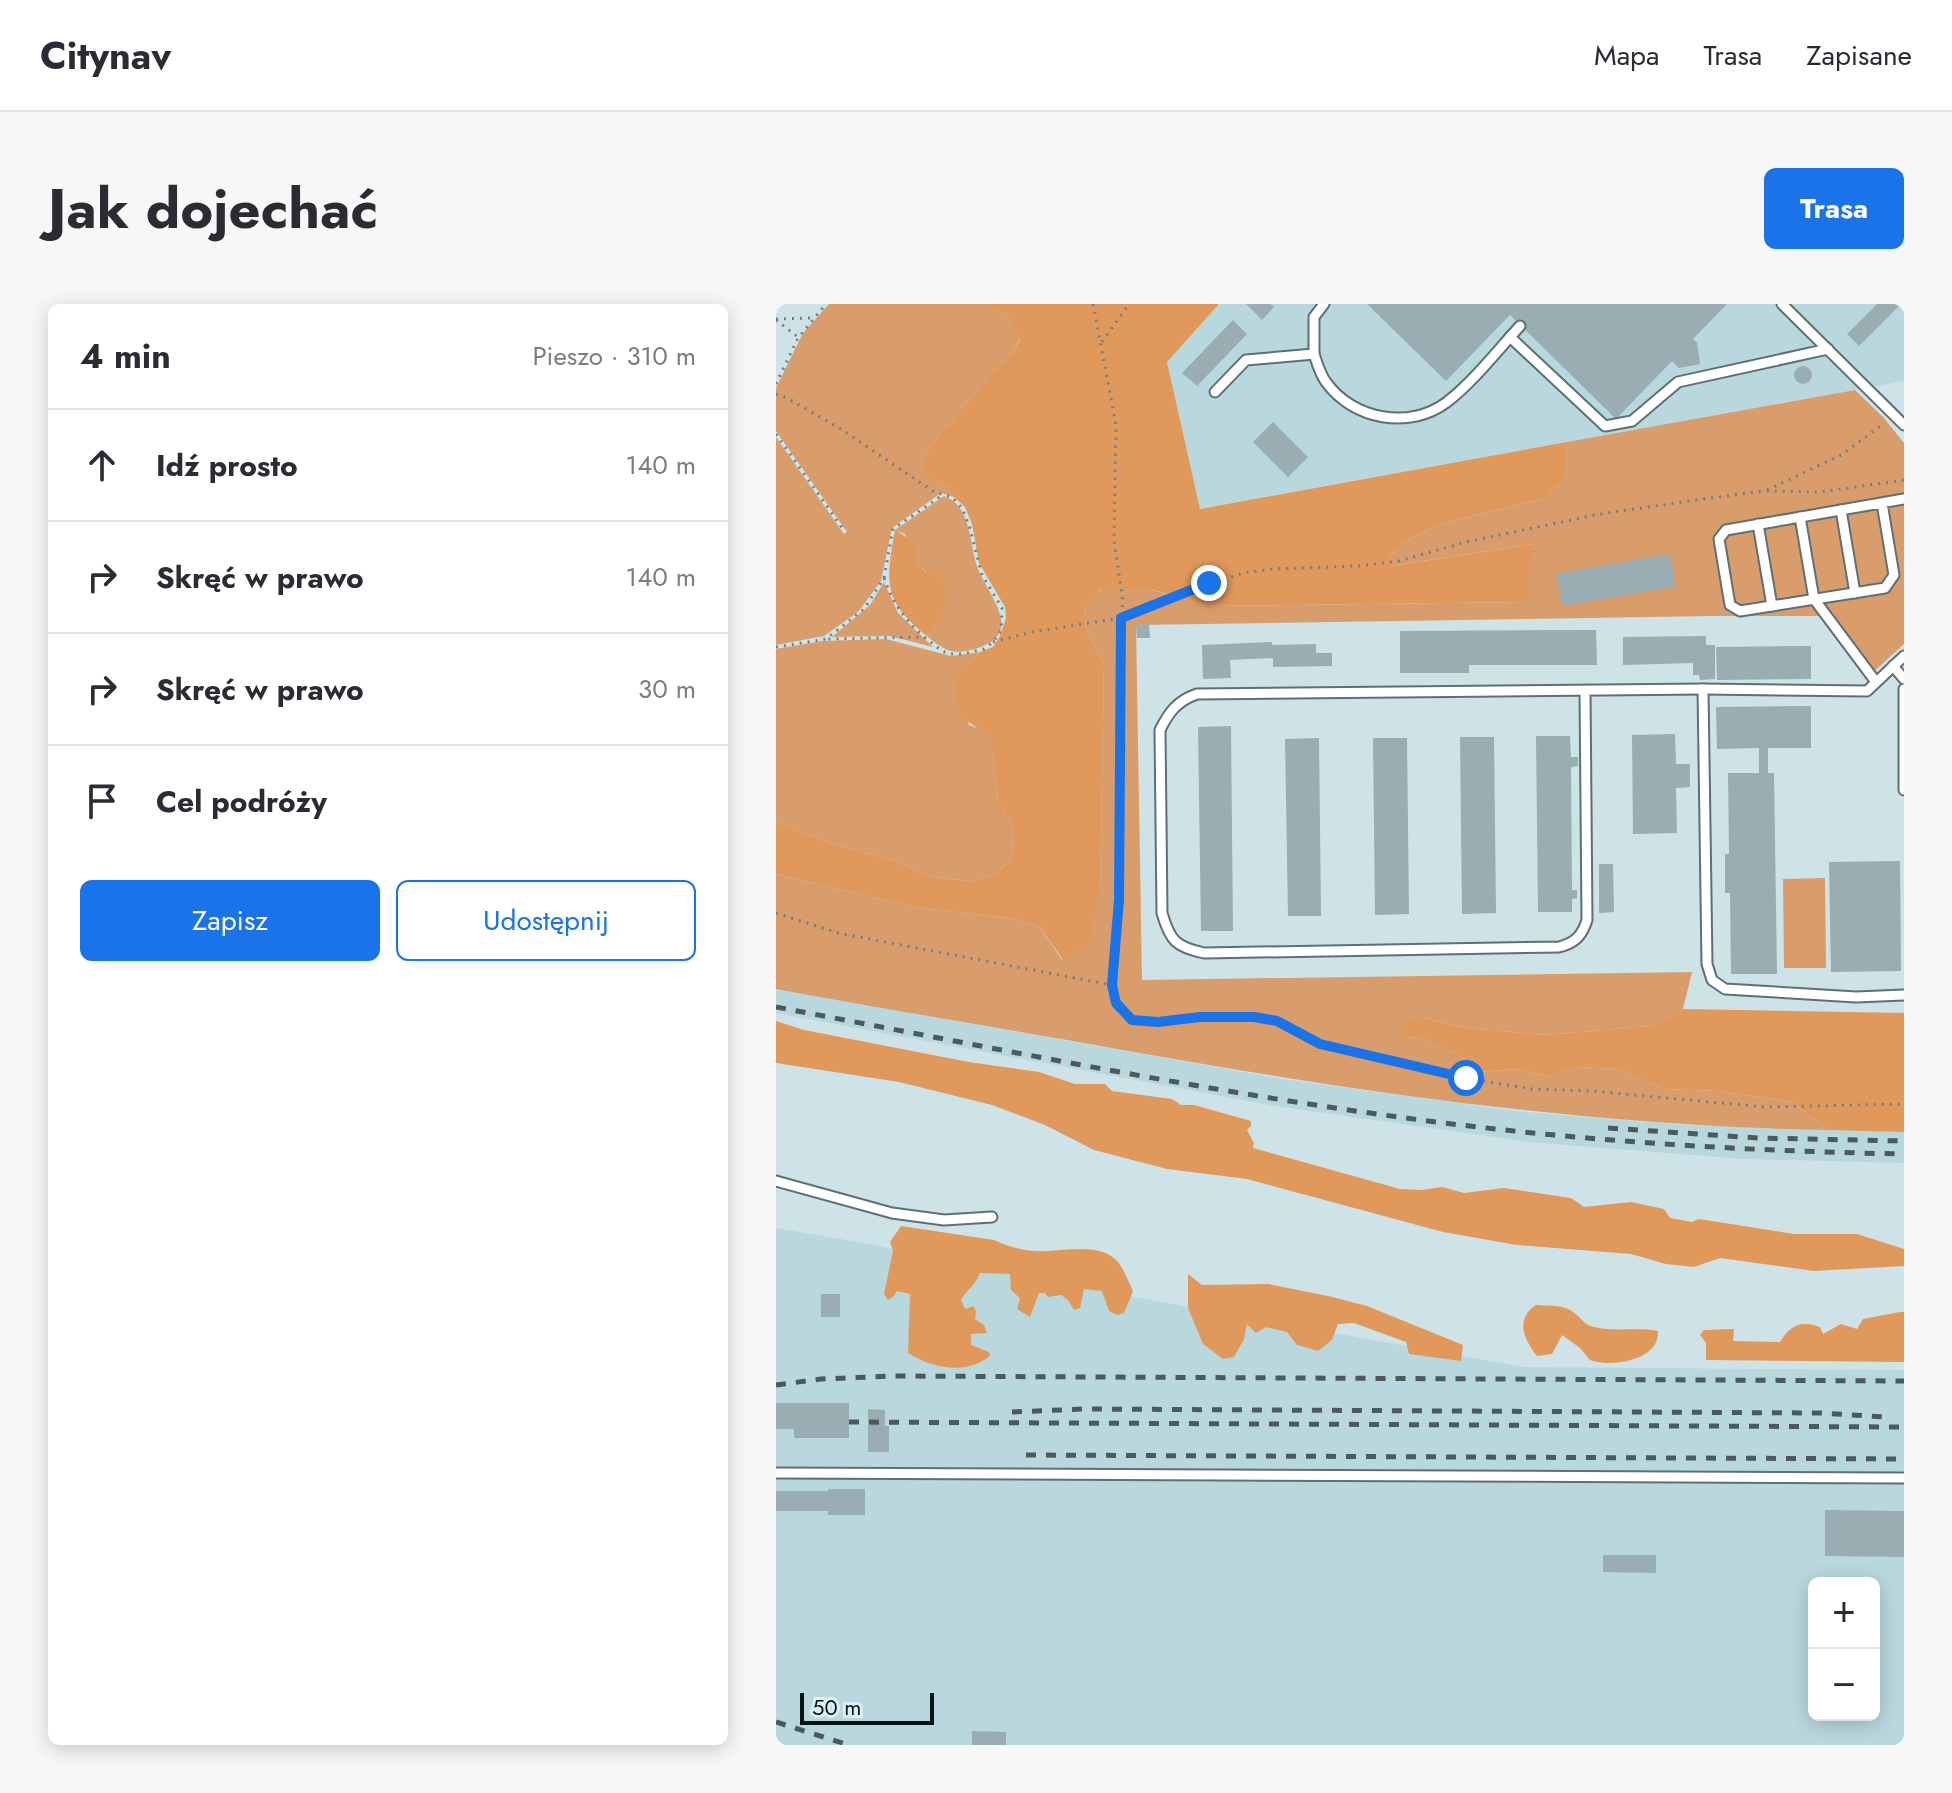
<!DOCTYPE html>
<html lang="pl">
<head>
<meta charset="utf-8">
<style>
  :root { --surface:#fff; --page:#f7f7f7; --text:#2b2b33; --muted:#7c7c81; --line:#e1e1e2; --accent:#1a73e8 }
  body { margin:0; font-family:Jost,sans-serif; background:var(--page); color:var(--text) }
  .controls { position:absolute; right:24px; bottom:24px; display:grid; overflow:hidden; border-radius:12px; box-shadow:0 4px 20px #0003 }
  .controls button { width:72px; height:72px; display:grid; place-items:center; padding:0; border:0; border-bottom:2px solid var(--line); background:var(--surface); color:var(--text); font:40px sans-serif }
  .scale { position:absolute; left:24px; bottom:20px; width:134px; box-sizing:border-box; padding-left:8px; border:4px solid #0c1415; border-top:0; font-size:22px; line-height:28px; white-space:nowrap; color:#0c1415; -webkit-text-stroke:6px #dbf0f5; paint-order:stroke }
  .stop { position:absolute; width:24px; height:24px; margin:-18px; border:6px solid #1a73e8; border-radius:50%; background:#fff }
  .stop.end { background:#1a73e8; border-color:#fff; box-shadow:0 2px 8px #0008 }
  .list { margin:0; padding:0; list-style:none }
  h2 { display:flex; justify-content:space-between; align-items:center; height:104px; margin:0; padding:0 32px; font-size:34px }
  h2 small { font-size:26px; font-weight:400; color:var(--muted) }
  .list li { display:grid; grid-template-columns:52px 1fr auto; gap:24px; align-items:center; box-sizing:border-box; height:112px; padding:0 32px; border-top:2px solid var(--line) }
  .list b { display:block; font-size:30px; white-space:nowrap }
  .list em { font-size:26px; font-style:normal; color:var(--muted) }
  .actions { display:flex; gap:16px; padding:24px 32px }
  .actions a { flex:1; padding:18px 0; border:2px solid var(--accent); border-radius:12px; text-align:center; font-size:28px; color:var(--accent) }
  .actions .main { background:var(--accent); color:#fff }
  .icon { flex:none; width:44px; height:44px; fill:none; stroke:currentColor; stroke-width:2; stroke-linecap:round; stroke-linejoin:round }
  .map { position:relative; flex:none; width:1128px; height:1441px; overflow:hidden; border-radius:12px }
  header { display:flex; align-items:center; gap:48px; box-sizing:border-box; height:112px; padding:0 40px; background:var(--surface); border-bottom:2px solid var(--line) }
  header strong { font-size:38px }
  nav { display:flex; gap:44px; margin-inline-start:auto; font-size:28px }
  .intro { display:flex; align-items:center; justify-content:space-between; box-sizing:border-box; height:192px; padding:0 48px }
  h1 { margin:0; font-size:56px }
  .button { padding:20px 36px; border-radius:12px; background:var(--accent); color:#fff; font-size:28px; font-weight:700 }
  main { display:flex; gap:48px; padding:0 48px }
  aside { flex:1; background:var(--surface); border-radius:12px; box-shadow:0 4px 20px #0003 }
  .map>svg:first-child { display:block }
  .built { fill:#b9d8de; fill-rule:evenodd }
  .green { fill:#d99d6c }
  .forest { fill:#e1985b }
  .building { fill:#99adb2 }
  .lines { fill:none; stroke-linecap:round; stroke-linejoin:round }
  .service-casing { stroke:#5d7074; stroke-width:13 }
  .path { stroke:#718083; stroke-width:3; stroke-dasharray:2 6; stroke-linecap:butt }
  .service { stroke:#fff; stroke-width:9 }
  .rail { stroke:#4d5a5c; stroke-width:5; stroke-dasharray:10 10; stroke-linecap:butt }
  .route { stroke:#1a73e8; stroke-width:10 }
</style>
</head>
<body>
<header>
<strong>Citynav</strong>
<nav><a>Mapa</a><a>Trasa</a><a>Zapisane</a></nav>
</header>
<div class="intro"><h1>Jak dojechać</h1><a class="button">Trasa</a></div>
<main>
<aside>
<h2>4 min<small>Pieszo · 310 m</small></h2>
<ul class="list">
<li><svg class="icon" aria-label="ahead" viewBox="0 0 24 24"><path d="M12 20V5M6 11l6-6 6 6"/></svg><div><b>Idź prosto</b></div><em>140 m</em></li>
<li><svg class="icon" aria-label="right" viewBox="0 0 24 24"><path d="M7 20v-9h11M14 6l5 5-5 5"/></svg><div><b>Skręć w prawo</b></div><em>140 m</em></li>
<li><svg class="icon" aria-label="right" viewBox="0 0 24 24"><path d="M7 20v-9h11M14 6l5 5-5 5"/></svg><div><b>Skręć w prawo</b></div><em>30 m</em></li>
<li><svg class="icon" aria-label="arrive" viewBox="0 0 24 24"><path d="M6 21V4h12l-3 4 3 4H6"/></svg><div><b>Cel podróży</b></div></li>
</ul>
<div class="actions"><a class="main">Zapisz</a><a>Udostępnij</a></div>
</aside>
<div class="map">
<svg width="1128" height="1441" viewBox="0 0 1128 1441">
  <rect width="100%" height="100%" fill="#cee3e7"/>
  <g class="built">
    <polygon points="443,0 1128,0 1128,77 423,205 391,58"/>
    <polygon points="0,685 507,775 740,807 906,821 1128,828 1128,859 967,855 753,838 493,801 0,709"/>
    <path d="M 0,924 L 94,940 L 225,969 L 747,1063 L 1128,1066 L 1128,1441 L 0,1441 ZM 1038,1279 L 1098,1279 L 1098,1411 L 1038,1411 Z"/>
  </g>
  <g class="green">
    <polygon points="53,0 206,0 231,12 244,34 236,50 218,66 156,140 149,152 158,176 171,181 178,193 165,189 116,224 105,277 82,308 48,332 0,341 0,133 68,230 71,228 0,127 0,84 27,29"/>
    <path d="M 1079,86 L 1107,113 L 1128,139 L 1128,340 L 1093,372 L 1046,312 L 938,312 L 360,321 L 366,676 L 916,668 L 907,705 L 874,722 L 770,731 L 682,723 L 649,714 L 629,732 L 649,735 L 678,749 L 704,768 L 742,765 L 774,773 L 801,763 L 845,765 L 886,785 L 944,787 L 1016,798 L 1052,826 C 795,822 543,782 291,736 C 194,719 97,703 0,685 L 0,570 L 137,603 L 240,615 L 264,623 L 286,656 L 324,590 L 328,360 L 310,326 L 308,302 C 312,298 317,292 322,288 C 344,272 405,294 429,302 L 750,298 L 758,240 L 614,262 L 614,251 L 629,237 L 667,219 L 770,194 L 790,172 L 791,138 Z"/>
    <path d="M 168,192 C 196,202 193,240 201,262 C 211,292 254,331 195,346 C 175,351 166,345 151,332 C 165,320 168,302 170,284 L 141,260 L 129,230 L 119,226 Z"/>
    <polygon points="108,278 122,309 157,343 114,332 56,333 94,301"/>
    <polygon points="110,335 175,352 204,348 180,371 193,421 211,428 218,458 222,498 237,523 236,554 220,570 194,577 149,572 120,557 60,541 0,518 0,345 46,337"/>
    <polygon points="1049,574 1050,664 1008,664 1007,575"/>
  </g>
  <g class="forest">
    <path d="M 206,0 L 443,0 L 391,58 L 424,205 L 791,138 L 790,172 L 770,194 L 667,219 L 629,237 L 614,251 L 615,262 L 758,240 L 751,298 L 429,302 C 390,288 366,280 324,286 L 308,303 L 310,326 L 328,360 L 324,590 L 312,641 L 287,656 L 264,623 L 240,615 L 137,603 L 0,570 L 0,518 L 60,541 L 120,557 L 149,572 L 194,577 L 220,570 L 236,554 L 237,523 L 222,498 L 218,458 L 211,429 C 180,414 178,403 180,371 L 204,348 L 217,343 L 224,332 L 230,314 L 229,303 L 203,259 L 196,220 L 189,203 L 178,193 L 171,181 L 158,176 L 147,167 L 149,152 L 156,140 L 218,66 L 236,50 L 244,35 L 231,12 Z"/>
    <path d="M 119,225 L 139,240 L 141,260 L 150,268 L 162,267 C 165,273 170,280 170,285 C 172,302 163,322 151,332 C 106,296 110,278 119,225 Z"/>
    <polygon points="907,705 1128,709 1128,828 1052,826 1016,798 944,787 886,785 845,765 801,763 774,773 742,765 704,768 678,749 649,735 629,732 625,723 633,717 649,714 682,723 770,731 874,722"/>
    <polygon points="0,717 28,726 193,758 263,768 299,780 329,780 336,787 396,795 405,801 418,801 475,817 475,822 471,826 478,839 477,844 624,885 645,886 666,883 688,889 728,884 795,894 808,903 855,898 888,905 894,914 916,918 923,915 1018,930 1081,930 1128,945 1128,962 1038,967 944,954 918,963 890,960 855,950 741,941 667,928 471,875 391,865 318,846 269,821 216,801 123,778 0,759"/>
    <path d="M 125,922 L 218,936 C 233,944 255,948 272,947 C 292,946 322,940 339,955 C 347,962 352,977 357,987 L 348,1009 L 341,1011 L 333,1007 L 326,987 L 308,985 L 304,1004 L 298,1006 L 292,996 L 285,991 L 272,993 L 269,989 L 263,989 L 254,1013 L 241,1005 L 244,994 L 235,986 L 234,970 L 204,969 C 200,981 191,985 185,996 L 189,1005 L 197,1002 L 200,1007 L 199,1015 L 208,1021 L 211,1029 L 195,1030 L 195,1041 L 213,1048 L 214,1052 C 189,1071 158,1065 132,1049 L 134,990 L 121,987 L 118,992 L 112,996 L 108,990 L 117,947 L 114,938 Z"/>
    <polygon points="412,970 426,981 492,980 552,992 591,1002 687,1041 685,1057 633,1050 630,1038 578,1019 562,1020 556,1036 542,1047 521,1041 511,1028 490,1023 480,1029 471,1020 468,1035 458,1053 447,1055 427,1040 412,1004"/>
    <path d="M 760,1001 C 772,1002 787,1000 797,1008 C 805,1013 808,1021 818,1023 C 838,1028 861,1023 882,1027 C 884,1056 836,1064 814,1056 L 804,1044 L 786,1031 L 776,1050 L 761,1052 C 749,1037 738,1015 760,1001 Z"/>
    <path d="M 1124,1008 L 1128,1008 L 1128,1058 L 930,1056 L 930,1039 L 924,1031 L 928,1026 L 958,1025 L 957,1037 L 1004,1038 C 1014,1021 1025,1016 1044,1023 L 1047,1030 L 1065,1020 L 1081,1025 L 1087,1015 Z"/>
  </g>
  <g class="building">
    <polygon points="470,0 494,0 498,3 486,16"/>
    <polygon points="591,0 951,0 917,35 921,39 924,60 903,64 896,57 840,115 734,11 670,77"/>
    <polygon points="1101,0 1125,0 1083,42 1071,30"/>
    <polygon points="457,16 471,30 421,82 406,69"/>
    <circle cx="1027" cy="71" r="9"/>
    <polygon points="497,118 532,153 512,173 477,138"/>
    <polygon points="894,250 899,283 786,302 780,270"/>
    <polygon points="373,320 374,334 361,334 360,321"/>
    <polygon points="820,326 821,361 693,361 693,369 624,369 624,327"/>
    <polygon points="930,332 930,341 939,341 939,375 924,376 923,371 917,371 917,359 847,361 847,333"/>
    <polygon points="496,338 496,341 540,340 540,349 556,349 556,362 497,363 497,354 454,356 455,374 427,375 426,341"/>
    <polygon points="1035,342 1035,375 941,376 940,343"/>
    <polygon points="1035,402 1035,444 992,444 992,469 998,469 1001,670 955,670 954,589 949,589 949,550 953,550 952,469 983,469 983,444 941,445 940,403"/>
    <polygon points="455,422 457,627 425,627 422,423"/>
    <polygon points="899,430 900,460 914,460 914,483 900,484 901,529 857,530 856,431"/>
    <polygon points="760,432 794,432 795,453 802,453 802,462 795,463 796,586 801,586 801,594 796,595 796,608 762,608"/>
    <polygon points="684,433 718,433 720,609 686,610"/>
    <polygon points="543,434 545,612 512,612 509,435"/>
    <polygon points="597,434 631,434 633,610 599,611"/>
    <polygon points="1124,557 1125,667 1055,668 1053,558"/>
    <polygon points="823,560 837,560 838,608 823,609"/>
    <rect x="45" y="990" width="19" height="23"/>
    <polygon points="0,1099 73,1099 73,1134 18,1134 18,1125 0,1125"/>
    <polygon points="92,1105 109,1106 109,1122 113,1122 113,1148 92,1148"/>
    <polygon points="52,1185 89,1185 89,1211 52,1211 52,1207 0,1207 0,1187 52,1187"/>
    <polygon points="1049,1206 1128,1207 1128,1253 1049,1252"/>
    <polygon points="827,1251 880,1251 880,1269 827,1268"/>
    <polygon points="196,1427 230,1428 230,1441 196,1441"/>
  </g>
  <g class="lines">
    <g class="service-casing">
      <g id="service">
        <polyline points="1006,0 1128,121"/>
        <polyline points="734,33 829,122 856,117 902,78 1052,45"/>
        <polyline points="538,50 538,13 548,0"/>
        <path d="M 439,88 L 470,56 L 538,50 C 541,59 544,70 550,78 C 577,116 634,126 671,98 C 698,77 721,47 744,22"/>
        <path d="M 1106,199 L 1118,271 L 1109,284 L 964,307 L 954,301 L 943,235 L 950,226 C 1010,216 1069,205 1128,195"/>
        <polyline points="1065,206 1079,289"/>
        <polyline points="1024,213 1038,295 1100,378"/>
        <polyline points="982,220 996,302"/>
        <polyline points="1117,362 1128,375"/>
        <polyline points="927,385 931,660 936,676 949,685 1080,693 1128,691"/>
        <polyline points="1128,385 1128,486"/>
        <path d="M 809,387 L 811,616 C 806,632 799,639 783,643 L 428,649 C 400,643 394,637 386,609 L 384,426 C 393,408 401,397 421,390 L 927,385 L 1091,387 L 1128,352"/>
        <polyline points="0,877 116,909 168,916 216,913"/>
        <polyline points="0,1169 1128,1174"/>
      </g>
    </g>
    <g class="path">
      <polyline points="317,0 340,121 338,236 347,298 344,321 343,596 336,681 340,699 356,716 382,718 424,713 478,713 501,717 544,740 690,774 755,785 815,787 988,803 1128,800"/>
      <polyline points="0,15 36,14"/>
      <polyline points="0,16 22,33"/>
      <polyline points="326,38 353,0"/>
      <polyline points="0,80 22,34 50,0"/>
      <polyline points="0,90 11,94 65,125 158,188 176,193 186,204 193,221 206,271 226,304 225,327 217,338 208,345 186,350 174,350 166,347 148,333 50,335"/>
      <polyline points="0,130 69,228"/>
      <polyline points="991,186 1065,151 1109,119"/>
      <path d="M 108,274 C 117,299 128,315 148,333"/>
      <polyline points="217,338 256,328 345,314 376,300 467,269 497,265 583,262 623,257 690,238 824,210 927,195 988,187 1044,188 1128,176"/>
      <polyline points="0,343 50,335 88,305 108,274 117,225 168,190"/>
      <polyline points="0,609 62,629 336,681"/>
    </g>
    <use href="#service" class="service"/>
    <g class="rail">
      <path d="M 0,703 C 214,743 429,788 645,816 C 805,837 966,847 1128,850"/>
      <polyline points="832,824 982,834 1128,837"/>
      <polyline points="0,1081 45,1075 117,1072 1128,1077"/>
      <polyline points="236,1108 307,1105 1045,1109 1108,1113"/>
      <polyline points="73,1118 1128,1123"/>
      <polyline points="250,1151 1128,1155"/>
      <polyline points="0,1418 73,1441"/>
    </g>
  </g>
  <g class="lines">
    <polyline class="route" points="433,279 345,314 343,596 336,681 340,699 356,716 382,718 424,713 478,713 501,717 544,740 690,774"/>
  </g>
</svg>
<div class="controls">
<button>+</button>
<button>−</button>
</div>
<div class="scale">50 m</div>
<div class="stop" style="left:690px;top:774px"></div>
<div class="stop end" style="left:433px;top:279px"></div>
</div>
</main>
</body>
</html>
